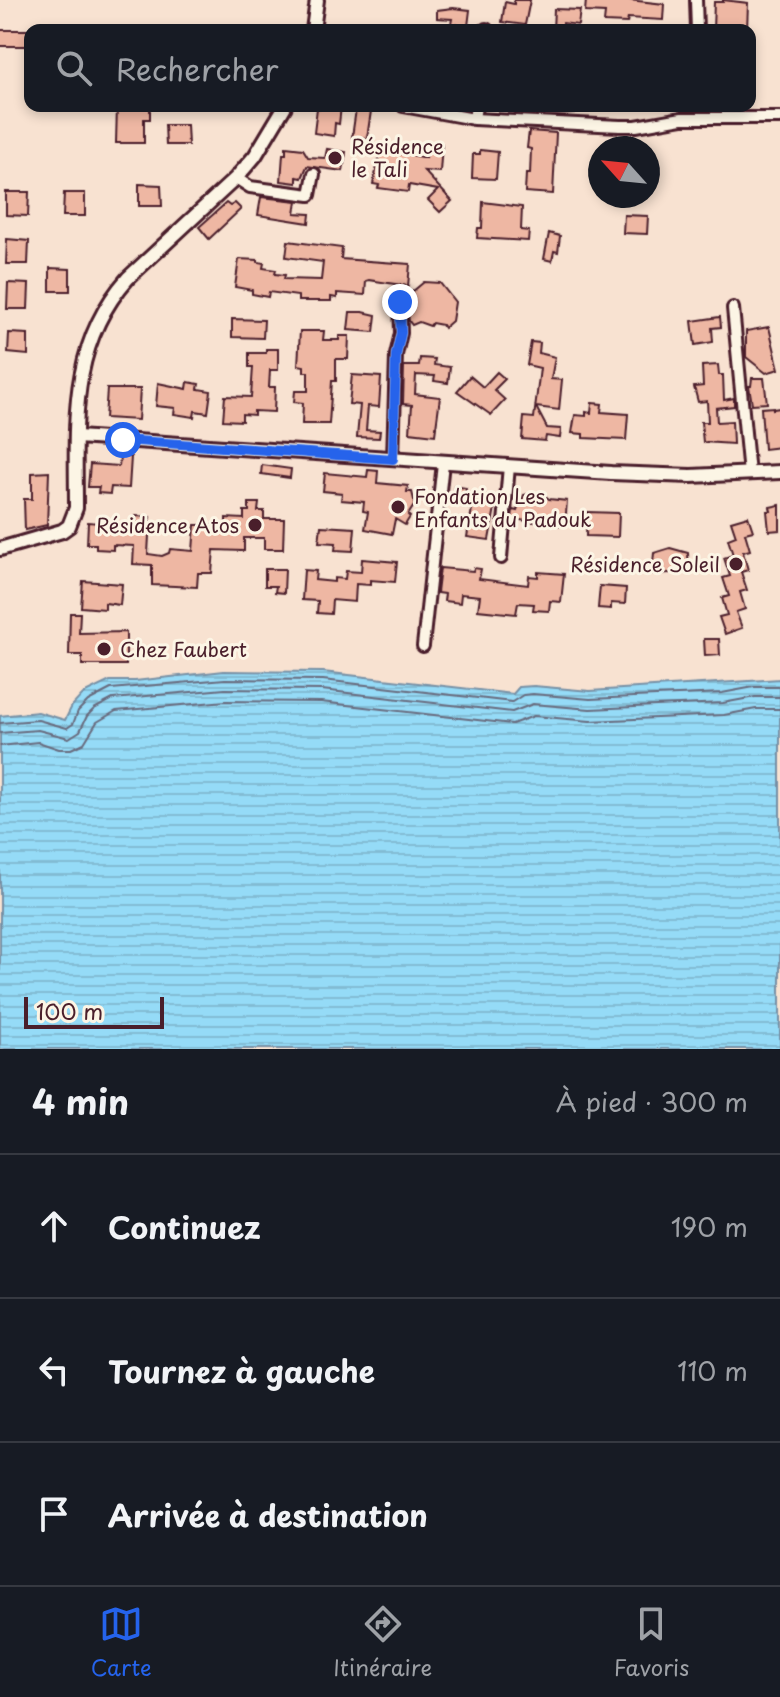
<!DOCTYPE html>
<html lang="fr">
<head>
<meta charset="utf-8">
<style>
  :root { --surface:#171b24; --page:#20242c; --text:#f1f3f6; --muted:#9ea1a6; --line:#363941; --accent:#2563eb }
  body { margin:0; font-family:"Playpen Sans",sans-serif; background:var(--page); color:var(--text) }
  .compass { position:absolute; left:588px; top:136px; width:72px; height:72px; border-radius:50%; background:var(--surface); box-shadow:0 4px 12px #0003; rotate:297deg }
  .scale { position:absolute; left:24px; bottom:20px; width:140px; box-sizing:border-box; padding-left:8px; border:4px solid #4a1f2b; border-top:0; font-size:22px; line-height:28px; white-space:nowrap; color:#4a1f2b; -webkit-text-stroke:6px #fcf5e5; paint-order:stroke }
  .stop { position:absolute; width:24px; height:24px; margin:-18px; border:6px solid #2563eb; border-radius:50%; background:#fff }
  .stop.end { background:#2563eb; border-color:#fff; box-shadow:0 2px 8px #0008 }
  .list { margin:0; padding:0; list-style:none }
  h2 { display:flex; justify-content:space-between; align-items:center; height:104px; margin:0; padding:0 32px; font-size:34px }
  h2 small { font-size:26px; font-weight:400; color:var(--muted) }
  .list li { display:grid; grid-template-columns:52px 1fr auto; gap:24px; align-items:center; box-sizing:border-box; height:144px; padding:0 32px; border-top:2px solid var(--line) }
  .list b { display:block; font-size:30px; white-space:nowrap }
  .list em { font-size:26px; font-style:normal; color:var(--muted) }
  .icon { flex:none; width:44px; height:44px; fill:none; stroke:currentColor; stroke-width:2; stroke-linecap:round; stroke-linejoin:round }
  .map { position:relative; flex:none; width:780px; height:1049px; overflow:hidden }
  .search { position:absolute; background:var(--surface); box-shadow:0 4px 12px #0003; left:24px; right:24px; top:24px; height:88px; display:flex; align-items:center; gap:20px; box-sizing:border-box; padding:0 28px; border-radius:16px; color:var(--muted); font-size:30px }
  .sheet { height:536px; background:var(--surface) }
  nav { display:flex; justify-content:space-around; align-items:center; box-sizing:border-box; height:112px; border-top:2px solid var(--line); background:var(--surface); font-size:22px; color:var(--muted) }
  nav a { display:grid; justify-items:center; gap:4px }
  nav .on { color:var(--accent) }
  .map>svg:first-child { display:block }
  .water { fill:url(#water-rules); stroke:#7790a5; stroke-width:2 }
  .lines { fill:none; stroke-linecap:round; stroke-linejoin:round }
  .shore { stroke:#686a7d; stroke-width:2 }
  .building { fill:#eeb7a3; stroke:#4a1f2b; stroke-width:2 }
  .minor-casing { stroke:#4a1f2b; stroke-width:16 }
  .major-casing { stroke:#4a1f2b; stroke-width:18 }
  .minor { stroke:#fcf5e5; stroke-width:10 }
  .major { stroke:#fcf5e5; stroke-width:12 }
  .route { stroke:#2563eb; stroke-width:10 }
  .poi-dot { fill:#4a1f2b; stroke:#fcf5e5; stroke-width:3 }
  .labels { text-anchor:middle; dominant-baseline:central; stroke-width:6; stroke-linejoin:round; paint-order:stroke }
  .poi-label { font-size:20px; fill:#4a1f2b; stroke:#fcf5e5; text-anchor:start }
</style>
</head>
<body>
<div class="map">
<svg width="780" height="1049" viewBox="0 0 780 1049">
  <defs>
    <pattern id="water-rules" width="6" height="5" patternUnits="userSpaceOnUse" patternTransform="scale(2)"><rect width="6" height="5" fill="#95dbf7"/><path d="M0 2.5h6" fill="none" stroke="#82bcd4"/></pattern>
  </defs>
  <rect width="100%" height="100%" fill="#f8e2d1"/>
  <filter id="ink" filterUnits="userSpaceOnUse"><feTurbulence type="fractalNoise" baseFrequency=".0125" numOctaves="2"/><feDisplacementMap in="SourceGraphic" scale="16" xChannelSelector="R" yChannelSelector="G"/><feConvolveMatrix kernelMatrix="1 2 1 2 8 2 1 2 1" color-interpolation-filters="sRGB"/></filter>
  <g filter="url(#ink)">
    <polygon class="water" points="224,671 323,672 513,694 519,687 534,686 590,691 780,679 780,1049 0,1049 0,716 38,712 65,720 72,706 83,694 110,681 135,681"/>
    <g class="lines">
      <g class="shore">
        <polyline points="0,723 38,720 67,728 73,724 78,711 88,701 111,689 225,679 323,680 512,702 523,695 533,694 590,699 722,693 754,687 780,687"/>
        <polyline points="0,733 38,730 69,738 80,731 87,716 94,709 113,699 225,689 322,690 512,712 533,704 590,709 723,703 755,697 780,697"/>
        <polyline points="0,746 38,742 59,749 71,749 84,743 97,722 116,711 226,701 321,702 512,724 534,716 590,721 724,715 756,709 780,709"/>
      </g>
    </g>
    <g class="building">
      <polygon points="514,0 530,0 525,25 502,22 505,2 514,4"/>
      <polygon points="586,0 629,0 664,4 663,20 628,18 627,23 604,22 605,13 585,12"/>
      <polygon points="723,0 748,3 747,30 713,30 714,2 723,2"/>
      <polygon points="453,8 470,10 468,26 451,24 452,19 437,18 437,10"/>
      <polygon points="554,9 580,10 578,25 563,23 562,30 553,30"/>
      <rect x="0" y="30" width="30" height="16"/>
      <polygon points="117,106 150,106 150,119 144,119 144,143 116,143"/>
      <polygon points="327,106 341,106 339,124 335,123 334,136 314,133 317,108 327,109"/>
      <polygon points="356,109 371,111 367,138 352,137"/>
      <polygon points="165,125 187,125 188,145 166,145"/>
      <polygon points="529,131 556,133 553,194 525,192 526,174 530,174 531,149 527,148"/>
      <polygon points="428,142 442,144 440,172 424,171 452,201 440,212 428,200 438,190 409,185 408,192 378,188 379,185 373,184 380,154 407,154 426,158"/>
      <polygon points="286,147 303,149 308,157 325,158 327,149 346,152 343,171 307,166 302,178 297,177 297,183 281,181 283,154 286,154"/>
      <polygon points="480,150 498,152 496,179 472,178 473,154 480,154"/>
      <polygon points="139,184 161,185 162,206 139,206"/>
      <polygon points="6,192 29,192 28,216 6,215"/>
      <polygon points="64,193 85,193 85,216 63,216"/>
      <polygon points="261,197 297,201 295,213 310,214 309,223 258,215"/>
      <polygon points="483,202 522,207 521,230 529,231 528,241 477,238 478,228 482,228"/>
      <polygon points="226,203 230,206 235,203 241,209 209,239 199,227"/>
      <polygon points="624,215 648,216 647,234 623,233"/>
      <polygon points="549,233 560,236 558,252 554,251 552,261 544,259"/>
      <polygon points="7,239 29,241 28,264 6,264"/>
      <polygon points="288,241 342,248 341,259 410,264 408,286 369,280 366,281 365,295 337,293 337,298 331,297 331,301 298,301 298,296 269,292 268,297 252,294 252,290 235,287 239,259 258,260 258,262 264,263 263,268 276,270 275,274 285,275 284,279 321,280 323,262 286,257"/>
      <polygon points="50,268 70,269 70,291 50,291"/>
      <polygon points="424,282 440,283 455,302 452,321 444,328 442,325 432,323 430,326 419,322 412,325 409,321 406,297"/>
      <polygon points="8,283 29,284 28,309 7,309"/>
      <polygon points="350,312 363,312 376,315 374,332 348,330"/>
      <polygon points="720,317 721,327 712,328 713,342 695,345 692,321"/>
      <polygon points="232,319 264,320 263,338 232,337"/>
      <polygon points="769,327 779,369 766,373 746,357 746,331"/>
      <polygon points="300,331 324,331 323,340 339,340 339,336 349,336 348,359 336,359 336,381 332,381 329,424 302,424 303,403 294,402 295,391 308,391 308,372 304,372 304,366 298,365"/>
      <polygon points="9,333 28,334 28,355 8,353"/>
      <polygon points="531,342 540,343 539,353 555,357 551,379 562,380 559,410 536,407 547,428 561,429 560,438 546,436 545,441 522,439 524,417 534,418 540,368 527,365"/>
      <polygon points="266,349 278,349 278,370 270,370 269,387 275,387 274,412 254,411 254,415 242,414 242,421 223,420 225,396 251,397 253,367 249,367 249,353 266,353"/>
      <polygon points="420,358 435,359 434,365 450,367 448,383 434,381 435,376 416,375 415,394 440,397 435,435 410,432 412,405 403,404 404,366 419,366"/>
      <polygon points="718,365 719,375 723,375 724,400 734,398 734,406 716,408 717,422 732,421 733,444 703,442 701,422 708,422 707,401 698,402 694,387 703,386 702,366"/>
      <polygon points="497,372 505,379 494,390 505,400 491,415 457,391 470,376 483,387"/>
      <polygon points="352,375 381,377 379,407 368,406 366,430 380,431 379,438 357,437 360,405 349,404"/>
      <polygon points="752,378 764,378 767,403 752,404 749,386 751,386"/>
      <polygon points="188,382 199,384 198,389 211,391 208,413 195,411 194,417 174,414 175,408 156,406 158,383 187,389"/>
      <polygon points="107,389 140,389 138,420 105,418"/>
      <polygon points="592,403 602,404 601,412 628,414 626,440 583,438 583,434 572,433 575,415 586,416 586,412 591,413"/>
      <polygon points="773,407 773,409 780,408 780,447 764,449 761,408"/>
      <polygon points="120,456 131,457 129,488 111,487 110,494 98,493 99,487 88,487 90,464 119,466"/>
      <polygon points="262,465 291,469 290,478 261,474"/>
      <polygon points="368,470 378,471 377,483 408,486 407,492 412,492 415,504 408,515 410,517 405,525 395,519 392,534 365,529 368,512 363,511 364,502 341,500 342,493 323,491 325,473 367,477"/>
      <polygon points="49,472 47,525 25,530 24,499 32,499 32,473"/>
      <polygon points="454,486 466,488 465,493 497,497 489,540 467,537 472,509 463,507 463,504 452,505"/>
      <polygon points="537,493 543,494 549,499 567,501 565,526 512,519 513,510 517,511 518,506 520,506 524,495"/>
      <polygon points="249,503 259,503 258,511 264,511 264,519 284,519 283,549 264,549 264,538 244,538 244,551 214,550 212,573 198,573 197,587 152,585 152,565 133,564 134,546 113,545 113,550 96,549 96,544 87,544 88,522 136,526 136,516 150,517 148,554 162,556 169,553 170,549 193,551 195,525 226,525 226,518 244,519 244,511 249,511"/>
      <polygon points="780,505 780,530 769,531 767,511 771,511 770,507"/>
      <polygon points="587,512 619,513 618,537 586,536"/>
      <polygon points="748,516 753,531 745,533 750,550 743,552 748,570 741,572 747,590 740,592 745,609 736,612 742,628 725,634 719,617 727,615 722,598 729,596 723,578 730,576 724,558 733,555 728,539 736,536 731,521"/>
      <polygon points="321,526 355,528 353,551 335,550 336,543 319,542"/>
      <polygon points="670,548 688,553 689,572 652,574 654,553"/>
      <polygon points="362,559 397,562 395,582 370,580 370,585 356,584 355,602 332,600 331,614 317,613 318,601 302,600 304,570 316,571 315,580 334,582 334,578 345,579 346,571 361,572"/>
      <polygon points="440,568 473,571 474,568 481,569 479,579 528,585 529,576 538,577 538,572 564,574 561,602 550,601 549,611 533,610 534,604 518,603 516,614 478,610 480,596 461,594 460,603 444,601 445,594 437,593"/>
      <polygon points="265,569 285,569 284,593 275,592 276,586 265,586"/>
      <polygon points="83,581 122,584 120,605 105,603 105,609 81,607"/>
      <polygon points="600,586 626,588 625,604 611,603 611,609 598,608"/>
      <polygon points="70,613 80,613 79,633 126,632 126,665 82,665 82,655 69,655"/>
      <polygon points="704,639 719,639 720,655 705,656"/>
    </g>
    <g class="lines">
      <g class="minor-casing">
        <g id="minor">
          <polyline points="696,0 697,30"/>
          <polyline points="486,30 486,29"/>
          <polyline points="403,106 474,119 620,126 636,126 682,118 780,118"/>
          <polyline points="474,119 476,106"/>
          <polyline points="236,178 250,187 310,195 314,174"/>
          <polyline points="733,308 749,474"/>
          <polyline points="393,459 396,355 401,333 400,302"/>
          <polyline points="501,558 509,466"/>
          <polyline points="423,646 443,463"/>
        </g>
      </g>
      <g class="major-casing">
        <g id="major">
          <polyline points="313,30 317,0"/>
          <polyline points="77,437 611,473 691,476 780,472"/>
          <path d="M 0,549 L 62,531 L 69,526 L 76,508 C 76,423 68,346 128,278 L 236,178 L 255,156 L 285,106"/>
        </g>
      </g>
      <use href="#minor" class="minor"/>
      <use href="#major" class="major"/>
    </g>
  </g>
  <g class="lines" filter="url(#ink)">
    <polyline class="route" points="123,440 393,459 396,355 401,333 400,302"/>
  </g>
  <g class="poi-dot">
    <circle cx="335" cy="158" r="8"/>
    <circle cx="398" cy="507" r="8"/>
    <circle cx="255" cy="525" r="8"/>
    <circle cx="736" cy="564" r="8"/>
    <circle cx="104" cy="649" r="8"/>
  </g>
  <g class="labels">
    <g class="poi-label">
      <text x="351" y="146">Résidence<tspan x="351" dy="23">le Tali</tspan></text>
      <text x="414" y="496">Fondation Les<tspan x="414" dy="23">Enfants du Padouk</tspan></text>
      <text x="239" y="525" text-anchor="end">Résidence Atos</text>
      <text x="720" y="564" text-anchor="end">Résidence Soleil</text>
      <text x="120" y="649">Chez Faubert</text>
    </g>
  </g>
</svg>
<svg class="compass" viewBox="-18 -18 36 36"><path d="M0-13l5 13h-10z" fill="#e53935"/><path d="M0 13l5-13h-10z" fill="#9ea1a6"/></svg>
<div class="scale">100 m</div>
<div class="stop" style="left:123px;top:440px"></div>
<div class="stop end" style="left:400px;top:302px"></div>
<div class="search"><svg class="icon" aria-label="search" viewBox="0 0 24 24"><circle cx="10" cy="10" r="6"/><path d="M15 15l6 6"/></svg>Rechercher</div>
</div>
<section class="sheet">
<h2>4 min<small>À pied · 300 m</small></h2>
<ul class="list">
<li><svg class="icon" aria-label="ahead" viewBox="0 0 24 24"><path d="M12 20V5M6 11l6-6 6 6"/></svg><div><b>Continuez</b></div><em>190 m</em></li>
<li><svg class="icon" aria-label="left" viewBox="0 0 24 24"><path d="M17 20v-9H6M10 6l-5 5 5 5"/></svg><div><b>Tournez à gauche</b></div><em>110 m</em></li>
<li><svg class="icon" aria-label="arrive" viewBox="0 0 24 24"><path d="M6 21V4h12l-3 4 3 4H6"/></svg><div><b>Arrivée à destination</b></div></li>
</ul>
</section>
<nav>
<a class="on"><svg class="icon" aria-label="map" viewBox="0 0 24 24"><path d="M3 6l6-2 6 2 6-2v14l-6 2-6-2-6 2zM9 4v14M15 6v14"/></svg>Carte</a>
<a><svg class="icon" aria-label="directions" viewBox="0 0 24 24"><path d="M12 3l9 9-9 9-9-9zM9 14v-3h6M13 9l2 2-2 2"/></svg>Itinéraire</a>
<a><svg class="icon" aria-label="saved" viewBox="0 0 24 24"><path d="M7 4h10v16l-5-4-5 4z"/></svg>Favoris</a>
</nav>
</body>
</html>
